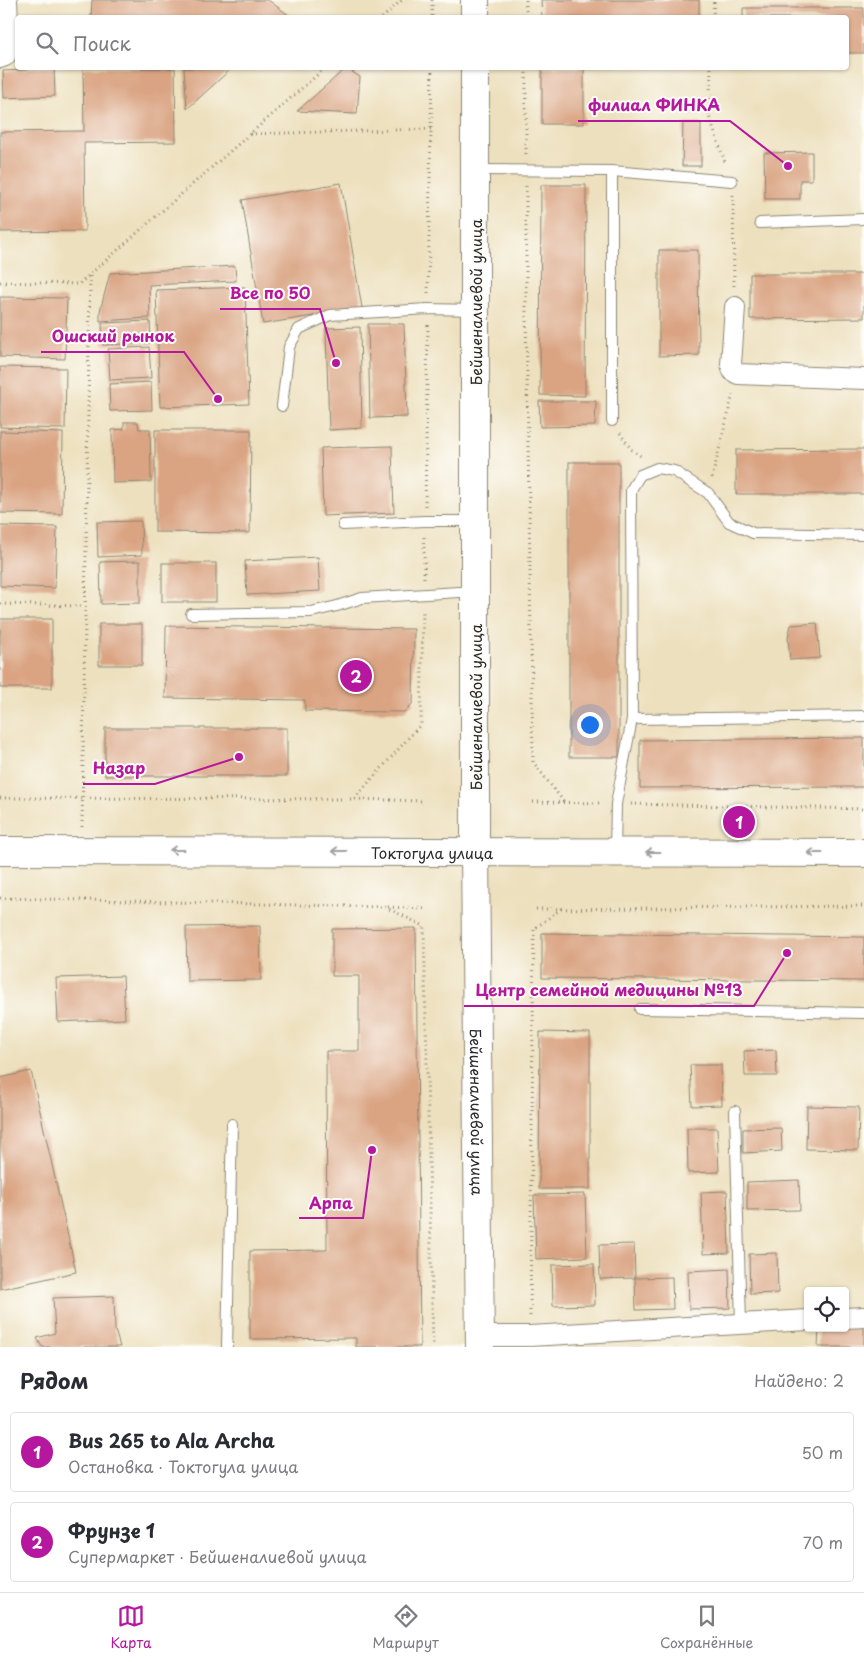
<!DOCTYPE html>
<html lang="ru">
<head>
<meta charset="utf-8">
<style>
  :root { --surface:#fff; --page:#f7f7f7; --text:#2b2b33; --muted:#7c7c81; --line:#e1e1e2; --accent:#b5179e }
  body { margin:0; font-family:"Playpen Sans",sans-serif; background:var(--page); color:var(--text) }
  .controls { position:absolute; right:15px; bottom:15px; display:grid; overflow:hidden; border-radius:5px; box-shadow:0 1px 4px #0004 }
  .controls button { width:45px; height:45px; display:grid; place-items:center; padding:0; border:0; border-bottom:1px solid var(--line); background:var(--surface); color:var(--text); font:25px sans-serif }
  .you { position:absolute; left:589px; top:724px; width:18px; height:18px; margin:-12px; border:4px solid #fff; border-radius:50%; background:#1a73e8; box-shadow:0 0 0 8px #1a73e833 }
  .badge { display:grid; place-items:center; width:32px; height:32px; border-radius:50%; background:var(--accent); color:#fff; font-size:16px; font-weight:700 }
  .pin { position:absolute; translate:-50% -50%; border:2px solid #fff; box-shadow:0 1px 5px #0006 }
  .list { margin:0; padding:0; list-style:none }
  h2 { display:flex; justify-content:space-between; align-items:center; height:65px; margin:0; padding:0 20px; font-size:21px }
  h2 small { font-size:16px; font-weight:400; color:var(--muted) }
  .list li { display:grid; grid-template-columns:32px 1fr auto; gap:15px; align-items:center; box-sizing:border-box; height:80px; margin:0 10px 10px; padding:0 10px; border:1px solid var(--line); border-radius:5px }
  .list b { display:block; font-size:19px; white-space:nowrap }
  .list p { margin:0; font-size:16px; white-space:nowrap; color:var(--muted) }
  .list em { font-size:16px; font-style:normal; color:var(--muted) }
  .icon { flex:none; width:28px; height:28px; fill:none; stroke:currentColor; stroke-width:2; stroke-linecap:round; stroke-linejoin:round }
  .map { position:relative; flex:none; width:864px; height:1347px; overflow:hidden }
  .search { position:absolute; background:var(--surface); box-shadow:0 1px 4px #0004; left:15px; right:15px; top:15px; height:55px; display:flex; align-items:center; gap:12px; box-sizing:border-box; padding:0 18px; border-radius:5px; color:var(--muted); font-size:19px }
  .sheet { height:245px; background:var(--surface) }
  nav { display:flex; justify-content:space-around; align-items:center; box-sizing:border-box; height:70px; border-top:1px solid var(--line); background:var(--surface); font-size:14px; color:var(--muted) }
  nav a { display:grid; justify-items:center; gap:2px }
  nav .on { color:var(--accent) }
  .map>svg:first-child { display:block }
  .building { fill:#daa483 }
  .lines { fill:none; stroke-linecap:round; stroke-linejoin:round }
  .lane-casing { stroke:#8c8674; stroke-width:12 }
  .street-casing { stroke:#8c8674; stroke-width:22 }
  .secondary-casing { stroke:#8c8674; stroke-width:30 }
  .path { stroke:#8c8674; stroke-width:3; stroke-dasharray:1 4; stroke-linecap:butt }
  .lane { stroke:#fff; stroke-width:10 }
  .street { stroke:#fff; stroke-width:20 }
  .secondary { stroke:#fff; stroke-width:28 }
  .oneway { stroke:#a0a0a0 }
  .labels { text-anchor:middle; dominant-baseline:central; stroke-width:4; stroke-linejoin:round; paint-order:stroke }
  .street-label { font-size:15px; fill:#2b2b2b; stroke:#fdfcf7 }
  .leader { fill:none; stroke:#b5179e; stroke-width:2 }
  .callout-dot { fill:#b5179e; stroke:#fdfcf7; stroke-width:2 }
  .callout-label { font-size:16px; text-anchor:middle; font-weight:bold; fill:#b5179e; stroke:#fdfcf7; stroke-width:4; stroke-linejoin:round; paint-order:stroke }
</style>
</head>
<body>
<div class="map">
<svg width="864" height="1347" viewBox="0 0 864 1347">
  <rect width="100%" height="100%" fill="#fdfcf7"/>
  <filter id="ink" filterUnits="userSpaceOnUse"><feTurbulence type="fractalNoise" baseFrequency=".02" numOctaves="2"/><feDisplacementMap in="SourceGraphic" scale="10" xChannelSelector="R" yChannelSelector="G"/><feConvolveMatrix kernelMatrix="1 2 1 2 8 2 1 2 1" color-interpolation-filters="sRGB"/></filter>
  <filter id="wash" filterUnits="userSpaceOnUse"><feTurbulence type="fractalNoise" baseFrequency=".0096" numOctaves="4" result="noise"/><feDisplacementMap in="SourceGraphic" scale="20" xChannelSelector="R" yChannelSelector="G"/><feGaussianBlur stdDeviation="1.12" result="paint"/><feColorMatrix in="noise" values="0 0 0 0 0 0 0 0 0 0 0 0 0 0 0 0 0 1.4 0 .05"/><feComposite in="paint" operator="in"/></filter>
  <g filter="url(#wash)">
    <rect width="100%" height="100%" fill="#ede0be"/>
    <g id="blocks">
      <g class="building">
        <polygon points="92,0 268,0 290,16 288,18 91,18"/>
        <polygon points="541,0 699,0 699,18 542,18"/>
        <polygon points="743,8 864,8 864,53 846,53 846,18 743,18"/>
        <polygon points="26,68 54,68 55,96 4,98 3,71 27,70"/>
        <polygon points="83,68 175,68 176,142 84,143 85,231 0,232 0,132 84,131"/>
        <polygon points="184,68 232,68 187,109"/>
        <polygon points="346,68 360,77 357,114 297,111"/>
        <rect x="542" y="68" width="42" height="56"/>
        <polygon points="683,123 701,123 701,166 682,166"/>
        <polygon points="812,152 812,180 800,180 800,199 765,199 764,153"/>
        <polygon points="341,183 362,308 263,324 242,200"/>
        <polygon points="541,185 586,185 585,396 540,395"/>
        <polygon points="659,250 698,250 699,355 659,356"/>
        <polygon points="235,266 236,281 149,285 150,318 100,321 100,311 110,273"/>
        <polygon points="750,274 864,274 864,318 750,319"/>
        <polygon points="245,287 249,404 160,407 156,290"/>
        <polygon points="0,297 67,298 65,359 0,357"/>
        <polygon points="150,321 151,343 103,345 102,323"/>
        <polygon points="368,324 404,324 407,417 370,418"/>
        <polygon points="360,327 362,428 329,430 326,328"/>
        <polygon points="149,347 151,378 110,380 108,349"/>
        <polygon points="0,367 66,368 65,429 0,427"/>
        <polygon points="151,382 152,410 110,411 109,384"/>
        <polygon points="539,401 596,401 595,426 540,427"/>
        <polygon points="124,422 138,422 139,429 150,429 151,482 113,483 112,430 124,429"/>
        <polygon points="155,430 251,430 250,533 155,532"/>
        <polygon points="0,431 63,433 62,514 0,513"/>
        <polygon points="392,446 394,513 323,516 321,448"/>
        <polygon points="864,449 864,494 736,494 736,450"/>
        <rect x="569" y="462" width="50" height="295"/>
        <polygon points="141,521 142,555 98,557 97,522"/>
        <polygon points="0,526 57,527 55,588 0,586"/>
        <polygon points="318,557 320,591 247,595 245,561"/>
        <polygon points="140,561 140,603 101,604 100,562"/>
        <rect x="162" y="563" width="54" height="39"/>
        <rect x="0" y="619" width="52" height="69"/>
        <polygon points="817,623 820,658 790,660 788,637 791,625"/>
        <rect x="99" y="624" width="43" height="41"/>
        <polygon points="166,626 414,629 413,703 404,712 305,711 305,700 165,698"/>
        <rect x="105" y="728" width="182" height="48"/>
        <polygon points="864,738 864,787 640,788 640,740"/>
        <polygon points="260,926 261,980 187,981 186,927"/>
        <polygon points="416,928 420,1347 356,1347 356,1338 250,1339 250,1251 327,1250 326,1051 359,1051 359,976 332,976 332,929"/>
        <polygon points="542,933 864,937 864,981 542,978"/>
        <polygon points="123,976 125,1019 58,1022 56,978"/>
        <polygon points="540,1032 590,1033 590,1189 539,1189"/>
        <polygon points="776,1050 777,1076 745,1076 744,1051"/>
        <polygon points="690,1065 721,1065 722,1105 692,1106"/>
        <polygon points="31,1071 76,1272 0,1289 0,1078"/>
        <polygon points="807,1106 859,1107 858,1150 806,1149"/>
        <polygon points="687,1128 717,1128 719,1172 688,1173"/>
        <polygon points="781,1128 782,1151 743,1153 743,1129"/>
        <polygon points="799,1180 800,1210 747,1211 747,1182"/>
        <polygon points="727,1191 729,1253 703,1254 701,1192"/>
        <polygon points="585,1194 587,1257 536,1259 534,1195"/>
        <polygon points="634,1244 635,1278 600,1279 599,1245"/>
        <polygon points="777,1253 778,1293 750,1294 749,1254"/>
        <polygon points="594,1264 595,1305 553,1306 552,1265"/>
        <polygon points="729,1269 730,1308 689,1309 688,1271"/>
        <polygon points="672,1277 673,1309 636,1310 635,1278"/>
        <polygon points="114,1296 115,1330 120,1347 42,1347 37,1338 55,1333 53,1298"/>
        <polygon points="845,1324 864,1324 864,1347 818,1347 819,1328 845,1328"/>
      </g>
    </g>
  </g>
  <g filter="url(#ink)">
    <use href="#blocks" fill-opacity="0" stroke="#8c8674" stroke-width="1"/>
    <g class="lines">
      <g class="lane-casing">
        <g id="lane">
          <polyline points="476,170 612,171 732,181"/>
          <polyline points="612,171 612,421"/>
          <polyline points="760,223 864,219"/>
          <polyline points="282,406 289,347 299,329 330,315 428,309 475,310"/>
          <polyline points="343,525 424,521 475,521"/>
          <polyline points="191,614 311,612 337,606 362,598 475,591"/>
          <polyline points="632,719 864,716"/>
          <polyline points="615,851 616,804 632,719 631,490 640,475 657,468 674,471 708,493 729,522 753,533 864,535"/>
          <polyline points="640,1009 864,1013"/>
          <polyline points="735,1111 741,1324"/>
          <polyline points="227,1347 232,1124"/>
        </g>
      </g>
      <g class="street-casing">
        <g id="street">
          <polyline points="0,58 5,56 9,49 7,0"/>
          <polyline points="735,307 731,364 733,371 738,374 864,379"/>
          <polyline points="845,1318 864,1317"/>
          <polyline points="481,1336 530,1336 808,1320"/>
        </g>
      </g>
      <g class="secondary-casing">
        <g id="secondary">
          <polyline points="475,0 475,18"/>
          <path id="s1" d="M 475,68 L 475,851 L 480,1347"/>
          <path id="s2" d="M 0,851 L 864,853"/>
        </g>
      </g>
      <g class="path">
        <polyline points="432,0 432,18"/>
        <polyline points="526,0 526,18"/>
        <polyline points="382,18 402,0"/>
        <polyline points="713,18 714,0"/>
        <polyline points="526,68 526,155"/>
        <polyline points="711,68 709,116 726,165"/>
        <polyline points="250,134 431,129"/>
        <polyline points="526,186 526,314 533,762 564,802"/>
        <polyline points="733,195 734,286"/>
        <polyline points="0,282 79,284 325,68"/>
        <polyline points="428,293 432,68"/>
        <polyline points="620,433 631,449 642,457"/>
        <polyline points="712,478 733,394"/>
        <polyline points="425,506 428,324"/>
        <polyline points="424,578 424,537"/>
        <polyline points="0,604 85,606"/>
        <polyline points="0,798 354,799 421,724 423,609"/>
        <polyline points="355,799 423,801"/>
        <polyline points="533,802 600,803"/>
        <polyline points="631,804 864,809"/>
        <polyline points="82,827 90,275"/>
        <polyline points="0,898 385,907 424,926 433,1347"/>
        <polyline points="388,907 424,909"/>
        <polyline points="536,909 864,906"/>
        <polyline points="530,1316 534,929 562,908"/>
      </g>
      <use href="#lane" class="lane"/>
      <use href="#street" class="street"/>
      <use href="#secondary" class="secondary"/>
    </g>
    <defs><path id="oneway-shaft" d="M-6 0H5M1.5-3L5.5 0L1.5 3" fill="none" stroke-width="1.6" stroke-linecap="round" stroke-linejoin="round" transform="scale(1.25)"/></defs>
    <g class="oneway">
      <use href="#oneway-shaft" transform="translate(177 850) rotate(-180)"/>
      <use href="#oneway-shaft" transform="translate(339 851) rotate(-180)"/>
      <use href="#oneway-shaft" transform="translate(653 852) rotate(-180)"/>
      <use href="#oneway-shaft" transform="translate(815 853) rotate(-180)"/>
    </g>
  </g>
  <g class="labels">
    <g class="street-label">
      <text transform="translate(475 302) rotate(-90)">Бейшеналиевой улица</text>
      <text transform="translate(475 707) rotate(-90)">Бейшеналиевой улица</text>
      <text stroke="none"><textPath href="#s2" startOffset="432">Токтогула улица</textPath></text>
      <text stroke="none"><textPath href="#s1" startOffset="1044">Бейшеналиевой улица</textPath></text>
    </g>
  </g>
  <path class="leader" d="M788 166L730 121H578M336 363L320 309H220M218 399L184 352H41M239 757L155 784H83M787 953L754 1006H464M372 1150L363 1218H299"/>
  <g class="callout-dot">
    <circle cx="788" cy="166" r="5"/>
    <circle cx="336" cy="363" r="5"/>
    <circle cx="218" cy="399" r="5"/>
    <circle cx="239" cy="757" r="5"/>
    <circle cx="787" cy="953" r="5"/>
    <circle cx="372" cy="1150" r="5"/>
  </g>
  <g class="callout-label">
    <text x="654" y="111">филиал ФИНКА</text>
    <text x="270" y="299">Все по 50</text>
    <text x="113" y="342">Ошский рынок</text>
    <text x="119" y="774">Назар</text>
    <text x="609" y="996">Центр семейной медицины №13</text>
    <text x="331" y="1209">Арпа</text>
  </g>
</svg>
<div class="controls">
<button><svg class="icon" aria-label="locate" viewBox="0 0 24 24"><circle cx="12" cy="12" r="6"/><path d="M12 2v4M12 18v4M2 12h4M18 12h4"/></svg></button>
</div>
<div class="you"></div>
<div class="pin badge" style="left:739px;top:822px">1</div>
<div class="pin badge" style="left:356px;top:676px">2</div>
<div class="search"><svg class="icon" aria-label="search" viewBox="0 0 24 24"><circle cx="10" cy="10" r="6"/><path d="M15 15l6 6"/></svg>Поиск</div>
</div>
<section class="sheet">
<h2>Рядом<small>Найдено: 2</small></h2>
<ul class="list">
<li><span class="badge">1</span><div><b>Bus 265 to Ala Archa</b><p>Остановка · Токтогула улица</p></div><em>50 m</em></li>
<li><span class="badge">2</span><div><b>Фрунзе 1</b><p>Супермаркет · Бейшеналиевой улица</p></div><em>70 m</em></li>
</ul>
</section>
<nav>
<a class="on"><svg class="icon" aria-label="map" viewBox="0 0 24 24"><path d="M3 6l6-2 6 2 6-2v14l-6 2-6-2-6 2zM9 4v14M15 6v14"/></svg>Карта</a>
<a><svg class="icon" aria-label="directions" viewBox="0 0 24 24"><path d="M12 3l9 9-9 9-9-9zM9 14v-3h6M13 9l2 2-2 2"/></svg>Маршрут</a>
<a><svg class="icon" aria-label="saved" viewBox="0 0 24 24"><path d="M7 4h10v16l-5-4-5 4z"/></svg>Сохранённые</a>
</nav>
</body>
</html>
